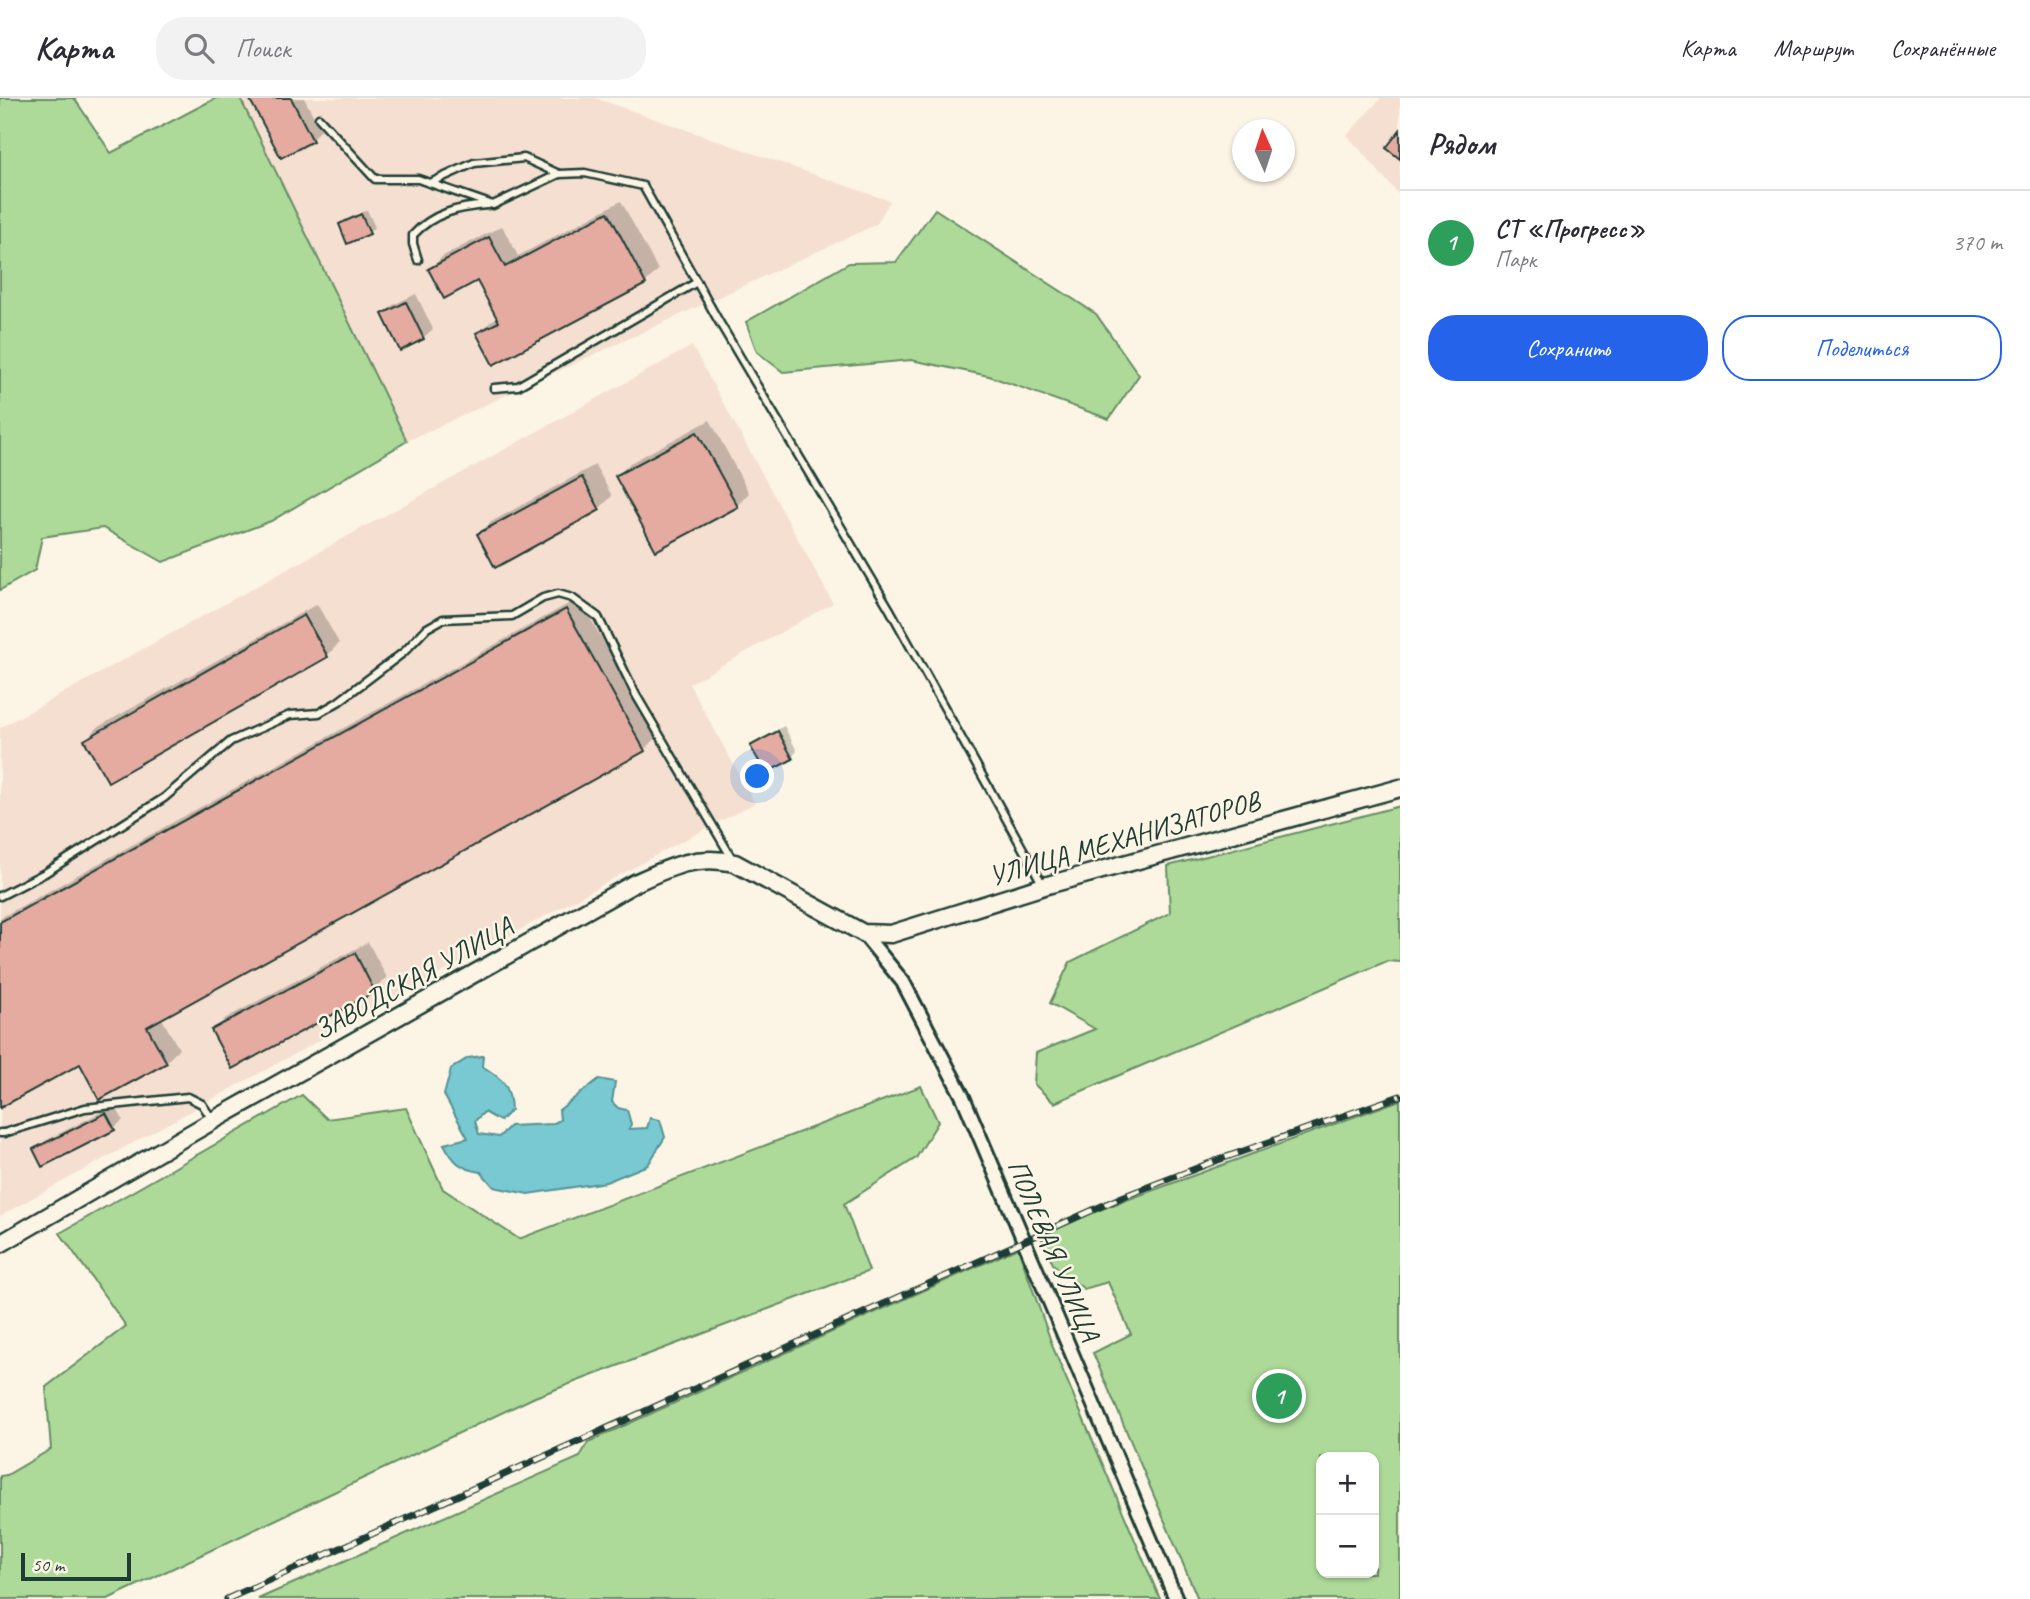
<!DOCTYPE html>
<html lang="ru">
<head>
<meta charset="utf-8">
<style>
  :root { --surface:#fff; --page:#f2f2f3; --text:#2b2b33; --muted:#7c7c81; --line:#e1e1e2; --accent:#2563eb }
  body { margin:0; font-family:Caveat,sans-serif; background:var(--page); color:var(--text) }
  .controls { position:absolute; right:21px; bottom:21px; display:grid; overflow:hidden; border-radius:14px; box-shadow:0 2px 5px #0004 }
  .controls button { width:63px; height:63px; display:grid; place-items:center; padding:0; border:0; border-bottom:2px solid var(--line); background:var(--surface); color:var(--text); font:35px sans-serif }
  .compass { position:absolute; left:1232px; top:21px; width:63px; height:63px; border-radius:50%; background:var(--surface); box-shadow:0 2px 5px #0004; rotate:357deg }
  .scale { position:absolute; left:21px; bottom:18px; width:110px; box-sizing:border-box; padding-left:7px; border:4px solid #1f3d34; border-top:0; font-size:19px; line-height:24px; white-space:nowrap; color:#1f3d34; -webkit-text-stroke:5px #fcf5e5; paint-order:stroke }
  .you { position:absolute; left:758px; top:679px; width:24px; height:24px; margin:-18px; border:5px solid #fff; border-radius:50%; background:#1a73e8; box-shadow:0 0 0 10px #1a73e833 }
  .badge { display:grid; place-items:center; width:46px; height:46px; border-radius:50%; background:var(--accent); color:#fff; font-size:23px; font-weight:700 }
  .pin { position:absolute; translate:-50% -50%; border:4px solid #fff; box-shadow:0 2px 7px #0006 }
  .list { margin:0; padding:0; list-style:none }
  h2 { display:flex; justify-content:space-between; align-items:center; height:91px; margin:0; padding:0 28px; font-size:30px }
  h2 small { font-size:23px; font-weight:400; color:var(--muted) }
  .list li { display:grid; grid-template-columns:46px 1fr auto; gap:21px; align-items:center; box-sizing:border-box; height:105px; padding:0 28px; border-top:2px solid var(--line) }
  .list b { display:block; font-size:26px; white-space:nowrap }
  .list p { margin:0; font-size:23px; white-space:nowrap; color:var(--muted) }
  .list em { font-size:23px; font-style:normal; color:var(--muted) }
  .actions { display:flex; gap:14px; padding:21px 28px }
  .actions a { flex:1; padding:16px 0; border:2px solid var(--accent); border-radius:28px; text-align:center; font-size:24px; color:var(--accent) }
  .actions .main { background:var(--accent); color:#fff }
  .icon { flex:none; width:38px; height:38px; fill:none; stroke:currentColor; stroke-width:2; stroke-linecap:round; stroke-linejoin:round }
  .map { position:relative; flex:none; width:1400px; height:1501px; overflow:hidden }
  header { display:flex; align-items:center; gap:42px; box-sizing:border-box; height:98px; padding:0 35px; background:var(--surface); border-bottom:2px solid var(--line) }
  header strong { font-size:33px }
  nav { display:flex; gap:38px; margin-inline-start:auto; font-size:24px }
  .search { width:490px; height:63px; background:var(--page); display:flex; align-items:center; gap:18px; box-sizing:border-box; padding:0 24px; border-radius:28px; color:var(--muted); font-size:26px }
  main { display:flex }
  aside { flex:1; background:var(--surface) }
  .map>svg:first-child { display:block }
  .built { fill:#f5dfd1 }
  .green { fill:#aeda99; stroke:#668c66; stroke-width:2; fill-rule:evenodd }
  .water { fill:#78c9d2; stroke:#549193; stroke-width:2 }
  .shadow { fill:#0003 }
  .building { fill:#e5aba1; stroke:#1f3d34; stroke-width:2 }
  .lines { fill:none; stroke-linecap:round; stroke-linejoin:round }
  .service-casing { stroke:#1f3d34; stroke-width:11 }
  .minor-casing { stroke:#1f3d34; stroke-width:18 }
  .tertiary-casing { stroke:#1f3d34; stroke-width:21 }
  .service { stroke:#fcf5e5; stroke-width:6 }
  .minor { stroke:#fcf5e5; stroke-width:12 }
  .tertiary { stroke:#fcf5e5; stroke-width:16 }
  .rail-casing { stroke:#1f3d34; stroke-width:7 }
  .rail { stroke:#fcf5e5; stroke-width:4.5; stroke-dasharray:13; stroke-linecap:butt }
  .labels { text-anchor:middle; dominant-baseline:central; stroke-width:5; stroke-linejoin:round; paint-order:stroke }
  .street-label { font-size:28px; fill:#1f3d34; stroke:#fcf5e5 }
</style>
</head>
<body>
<header>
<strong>Карта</strong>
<div class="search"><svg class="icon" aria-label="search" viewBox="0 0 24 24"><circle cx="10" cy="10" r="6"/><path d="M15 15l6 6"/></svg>Поиск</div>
<nav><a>Карта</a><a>Маршрут</a><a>Сохранённые</a></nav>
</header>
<main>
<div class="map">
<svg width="1400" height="1501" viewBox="0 0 1400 1501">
  <rect width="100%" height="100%" fill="#fcf5e5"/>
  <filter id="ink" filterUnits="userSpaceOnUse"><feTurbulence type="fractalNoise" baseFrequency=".0143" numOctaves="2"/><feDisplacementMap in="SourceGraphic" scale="14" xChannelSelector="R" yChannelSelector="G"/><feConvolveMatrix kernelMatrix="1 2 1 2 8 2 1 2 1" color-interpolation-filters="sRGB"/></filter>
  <g filter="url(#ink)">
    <g class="built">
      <polygon points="240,0 595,0 890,103 877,126 407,343"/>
      <polygon points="1381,0 1400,0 1400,98 1347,37"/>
      <polygon points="692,248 833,505 689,586 755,705 669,750 0,1118 0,630"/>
    </g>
    <g class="green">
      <polygon points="0,0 74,0 111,55 216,0 240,0 407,343 271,423 163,464 103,430 42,439 35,472 0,492"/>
      <polygon points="935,111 1096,216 1139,277 1109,321 989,278 911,262 783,274 757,254 746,224 849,165 896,164"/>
      <polygon points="1400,708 1400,864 1387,863 1054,1005 1034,986 1036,955 1095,931 1050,905 1070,864 1170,815 1168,768"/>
      <polygon points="921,988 938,1024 916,1060 844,1106 869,1173 535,1299 108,1501 0,1501 0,1378 7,1377 51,1351 46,1289 126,1228 60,1135 302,997 327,1021 406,1010 443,1091 519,1141"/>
      <path d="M 1400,1002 L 1400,1501 L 1198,1501 L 1093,1255 L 1131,1236 L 1108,1184 L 1084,1191 L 1053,1166 L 1039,1134 ZM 1321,1359 L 1374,1359 L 1374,1475 L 1321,1475 Z"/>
      <polygon points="1018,1150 1054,1252 1160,1501 258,1501 580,1359 588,1344"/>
    </g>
    <path class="water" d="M 483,958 L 482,968 C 503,981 510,987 511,1012 L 500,1023 L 484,1014 L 475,1023 L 479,1036 L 499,1039 L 510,1028 L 552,1026 L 560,1022 L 559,1012 L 599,981 L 615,984 L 612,1004 L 618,1010 L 627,1012 L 631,1026 L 629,1031 L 647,1030 L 650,1020 L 660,1022 L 665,1039 L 648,1067 L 606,1084 L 528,1096 L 494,1089 L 481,1074 C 460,1071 453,1063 444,1046 L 468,1040 L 444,997 L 451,971 L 468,960 Z"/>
    <g class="shadow">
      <polygon points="255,0 304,0 321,32 312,41 281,58"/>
      <polygon points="621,103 658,172 645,185 493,264 479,236 491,223 498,219 478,181 430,171 443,158 502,128 518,158"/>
      <polygon points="367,112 375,129 369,134 341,127 347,121"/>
      <polygon points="416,196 433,231 423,240 384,216 393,207"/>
      <polygon points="710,322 749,395 737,408 617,378 630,365"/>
      <polygon points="595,367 612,398 599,411 479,436 491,424"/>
      <polygon points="579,500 657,639 644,652 161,919 179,951 166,964 80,964 0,1008 0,820"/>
      <polygon points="317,506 339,545 327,558 86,642 98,629"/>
      <polygon points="784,628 797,653 792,659 753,648 758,642"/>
      <polygon points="368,844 387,880 374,892 232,968 213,933 226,920"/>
      <polygon points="115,1007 123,1022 113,1031 35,1052 45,1043"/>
    </g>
    <g class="building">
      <polygon points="249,0 291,0 313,43 281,60"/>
      <polygon points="1400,32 1400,61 1386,50"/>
      <polygon points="608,114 646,186 493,267 476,235 499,224 477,183 444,201 428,171 489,139 505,169"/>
      <polygon points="361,116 370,136 347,146 339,126"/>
      <polygon points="406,204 424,241 400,253 382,216"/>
      <polygon points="697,334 738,409 656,453 615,378"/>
      <polygon points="582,379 600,412 495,470 477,436"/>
      <polygon points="566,511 645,653 147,929 167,965 99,1002 80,966 0,1010 0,824"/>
      <polygon points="304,517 328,559 108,684 84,642"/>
      <polygon points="778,633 793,661 766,675 750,648"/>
      <polygon points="355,855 375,894 232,971 211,932"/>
      <polygon points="106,1015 115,1032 42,1069 33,1051"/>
    </g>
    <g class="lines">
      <g class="service-casing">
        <g id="service">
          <polyline points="319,20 375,81 418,81 493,107 559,76 585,75 643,88 718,222 889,510 1043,787"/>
          <polyline points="430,85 474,65 524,60 559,76"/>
          <path d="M 418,162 L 413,146 L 413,137 C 433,115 459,109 488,107"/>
          <polyline points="494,290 518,288 697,184"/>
          <polyline points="0,798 45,775 164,700 231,643 290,617 319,615 338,604 404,554 427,530 443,521 512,518 543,500 558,496 572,500 598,519 636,597 733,762"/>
          <polyline points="0,1035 4,1035 85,1010 188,999 202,1006 212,1021"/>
        </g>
      </g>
      <g class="minor-casing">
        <polyline id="minor" points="863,835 903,884 963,999 1176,1501"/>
      </g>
      <g class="tertiary-casing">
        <path id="tertiary" d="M 0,1146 L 214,1022 L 635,785 C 670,769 696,756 735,765 L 863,835 L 891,836 L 1044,788 L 1400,690"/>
      </g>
      <use href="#service" class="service"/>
      <use href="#minor" class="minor"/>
      <use href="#tertiary" class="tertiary"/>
      <g class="rail-casing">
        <polyline id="rail" points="227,1501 1122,1099 1218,1062 1400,998"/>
      </g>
      <use href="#rail" class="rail"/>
    </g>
  </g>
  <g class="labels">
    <g class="street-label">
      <text transform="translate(1124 740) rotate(-16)">УЛИЦА МЕХАНИЗАТОРОВ</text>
      <text transform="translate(413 880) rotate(-29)">ЗАВОДСКАЯ УЛИЦА</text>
      <text transform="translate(1054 1152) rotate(67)">ПОЛЕВАЯ УЛИЦА</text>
    </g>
  </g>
</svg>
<div class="controls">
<button>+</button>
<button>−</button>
</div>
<svg class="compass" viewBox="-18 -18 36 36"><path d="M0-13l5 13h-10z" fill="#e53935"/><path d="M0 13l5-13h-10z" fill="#7c7c81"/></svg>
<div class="scale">50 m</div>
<div class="you"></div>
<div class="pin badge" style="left:1279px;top:1298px;background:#2e9e5b">1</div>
</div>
<aside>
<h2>Рядом<small></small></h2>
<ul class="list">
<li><span class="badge" style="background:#2e9e5b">1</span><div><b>СТ «Прогресс»</b><p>Парк</p></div><em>370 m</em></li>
</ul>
<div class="actions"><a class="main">Сохранить</a><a>Поделиться</a></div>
</aside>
</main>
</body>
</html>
